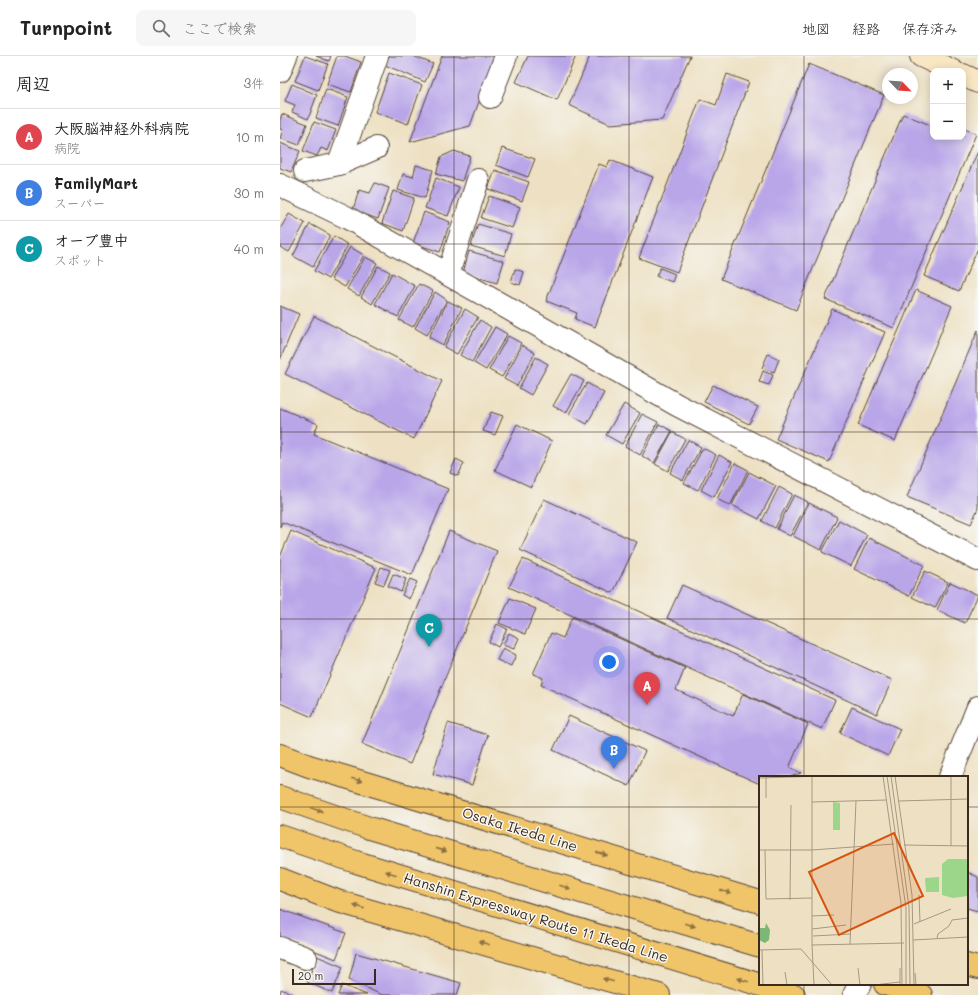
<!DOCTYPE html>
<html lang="ja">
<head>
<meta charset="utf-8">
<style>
  :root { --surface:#fff; --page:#f6f6f6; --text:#222; --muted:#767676; --line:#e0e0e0; --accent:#d93025 }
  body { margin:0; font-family:Mali,"Klee One",sans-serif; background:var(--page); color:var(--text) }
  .controls { position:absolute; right:12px; top:12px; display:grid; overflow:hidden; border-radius:8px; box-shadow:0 2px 10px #0003 }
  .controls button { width:36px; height:36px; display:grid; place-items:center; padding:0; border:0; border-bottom:1px solid var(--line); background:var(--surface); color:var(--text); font:20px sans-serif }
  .compass { position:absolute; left:602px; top:12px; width:36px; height:36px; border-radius:50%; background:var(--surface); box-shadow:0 2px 10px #0003; rotate:115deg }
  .scale { position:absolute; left:12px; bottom:10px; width:84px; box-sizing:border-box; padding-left:4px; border:2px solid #3b2a1e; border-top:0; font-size:11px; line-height:14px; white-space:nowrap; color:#3b2a1e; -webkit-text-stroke:3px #f6f6f2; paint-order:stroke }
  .you { position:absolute; left:329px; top:606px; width:14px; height:14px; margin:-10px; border:3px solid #fff; border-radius:50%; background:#1a73e8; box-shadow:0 0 0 6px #1a73e833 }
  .badge { display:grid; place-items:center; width:26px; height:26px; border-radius:50%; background:var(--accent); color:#fff; font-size:13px; font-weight:700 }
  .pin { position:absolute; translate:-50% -33px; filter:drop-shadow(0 1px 2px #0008) }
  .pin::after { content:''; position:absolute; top:21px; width:14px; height:12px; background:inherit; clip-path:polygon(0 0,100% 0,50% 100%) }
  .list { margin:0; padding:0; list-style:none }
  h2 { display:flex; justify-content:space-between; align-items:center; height:52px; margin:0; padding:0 16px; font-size:17px }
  h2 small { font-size:13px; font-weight:400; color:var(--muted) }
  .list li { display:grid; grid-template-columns:26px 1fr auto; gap:12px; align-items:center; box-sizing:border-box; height:56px; padding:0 16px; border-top:1px solid var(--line) }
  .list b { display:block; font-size:15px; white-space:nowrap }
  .list p { margin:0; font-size:13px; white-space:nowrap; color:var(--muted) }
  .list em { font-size:13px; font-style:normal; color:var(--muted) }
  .icon { flex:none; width:22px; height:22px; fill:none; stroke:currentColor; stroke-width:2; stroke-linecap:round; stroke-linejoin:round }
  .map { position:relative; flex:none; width:698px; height:939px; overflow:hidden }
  header { display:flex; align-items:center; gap:24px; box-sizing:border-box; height:56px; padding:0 20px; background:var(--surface); border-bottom:1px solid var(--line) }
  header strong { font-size:19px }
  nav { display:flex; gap:22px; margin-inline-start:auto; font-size:14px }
  .search { width:280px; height:36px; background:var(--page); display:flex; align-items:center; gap:10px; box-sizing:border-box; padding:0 14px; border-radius:8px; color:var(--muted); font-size:15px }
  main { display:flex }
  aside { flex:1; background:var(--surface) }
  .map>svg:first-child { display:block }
  .building { fill:#b9a6e9 }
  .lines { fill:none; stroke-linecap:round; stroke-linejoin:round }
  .street-casing { stroke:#564537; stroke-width:24 }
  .secondary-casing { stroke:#564537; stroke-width:24 }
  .primary-casing { stroke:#564537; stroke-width:24 }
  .highway-casing { stroke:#564537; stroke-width:24 }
  .street { stroke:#fff; stroke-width:22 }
  .secondary { stroke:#f9e7c3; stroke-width:22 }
  .primary { stroke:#f0c469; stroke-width:22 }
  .highway { stroke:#f0c469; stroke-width:22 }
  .oneway { fill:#8c6f40 }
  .grid { fill:none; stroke:#3b2a1e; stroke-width:1; stroke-opacity:0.55 }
  .labels { text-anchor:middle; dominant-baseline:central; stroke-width:3; stroke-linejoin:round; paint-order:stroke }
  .street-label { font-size:14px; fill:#3b2a1e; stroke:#f6f6f2 }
  .inset-road { fill:none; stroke:#a69881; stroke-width:1 }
  .view { fill:#d7540e; fill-opacity:0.15; stroke:#d7540e; stroke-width:2 }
  .inset-edge { fill:none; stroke:#3b2a1e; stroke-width:2 }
</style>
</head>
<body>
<header>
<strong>Turnpoint</strong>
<div class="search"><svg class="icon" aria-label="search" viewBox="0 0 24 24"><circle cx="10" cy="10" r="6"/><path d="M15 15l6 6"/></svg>ここで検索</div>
<nav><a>地図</a><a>経路</a><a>保存済み</a></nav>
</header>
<main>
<aside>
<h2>周辺<small>3件</small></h2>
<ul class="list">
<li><span class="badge" style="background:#e0444e">A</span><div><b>大阪脳神経外科病院</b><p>病院</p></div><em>10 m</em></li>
<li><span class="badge" style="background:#3f7fe0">B</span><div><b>FamilyMart</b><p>スーパー</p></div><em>30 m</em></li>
<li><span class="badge" style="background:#0f9aa8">C</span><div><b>オーブ豊中</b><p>スポット</p></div><em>40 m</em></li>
</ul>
</aside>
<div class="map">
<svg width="698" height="939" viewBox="0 0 698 939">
  <rect width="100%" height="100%" fill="#f6f6f2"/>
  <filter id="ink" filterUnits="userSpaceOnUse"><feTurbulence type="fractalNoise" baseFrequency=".025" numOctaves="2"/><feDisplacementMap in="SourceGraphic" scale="8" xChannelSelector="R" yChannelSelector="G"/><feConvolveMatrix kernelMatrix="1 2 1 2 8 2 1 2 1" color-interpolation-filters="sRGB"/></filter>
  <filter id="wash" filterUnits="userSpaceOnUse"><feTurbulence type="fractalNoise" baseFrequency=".012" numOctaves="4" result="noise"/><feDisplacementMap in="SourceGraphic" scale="16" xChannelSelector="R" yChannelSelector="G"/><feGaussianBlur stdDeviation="0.9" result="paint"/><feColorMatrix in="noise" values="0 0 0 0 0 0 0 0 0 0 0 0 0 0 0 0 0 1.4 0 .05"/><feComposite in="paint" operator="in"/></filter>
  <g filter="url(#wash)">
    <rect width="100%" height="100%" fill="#eee1c3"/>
    <g id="blocks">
      <g class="building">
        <polygon points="25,0 48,8 38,34 15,25"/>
        <polygon points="36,0 51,0 49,5"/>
        <polygon points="57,0 65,0 81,6 71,36 47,28"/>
        <polygon points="109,0 133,0 153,8 145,26 105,9"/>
        <polygon points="162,0 216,0 190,70 130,86"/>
        <polygon points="248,0 296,0 277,44 236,26"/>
        <polygon points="310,0 410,0 382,64 330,68 289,49"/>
        <polygon points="529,8 604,39 516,254 441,223"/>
        <polygon points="109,17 142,29 128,68 95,56"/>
        <polygon points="447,18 469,26 397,216 359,202 420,43 436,49"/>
        <polygon points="12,28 37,39 28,63 12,56 15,49 5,45"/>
        <polygon points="46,33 68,41 58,70 36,62"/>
        <polygon points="2,58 27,68 19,89 0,82 3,74 0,73 0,64"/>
        <polygon points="623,58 653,70 653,81 683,81 683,72 696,78 614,272 545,243"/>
        <polygon points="34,66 56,74 48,95 41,92 37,100 23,95"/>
        <polygon points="0,87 20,95 11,116 0,112"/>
        <polygon points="222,92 255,103 248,121 216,109"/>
        <polygon points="174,95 190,100 182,125 156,118 161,101"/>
        <polygon points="698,95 698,192 679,235 644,220"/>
        <polygon points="330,104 373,121 315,271 295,263 297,257 266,245 319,108 327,111"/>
        <polygon points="136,109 153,114 145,142 118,134 123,118 133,121"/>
        <polygon points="215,114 249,126 242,145 208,133"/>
        <polygon points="156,122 179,131 168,160 145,152"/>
        <polygon points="95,127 109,132 98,163 73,154 79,134 90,137"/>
        <polygon points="113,135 134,142 123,175 102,167"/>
        <polygon points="209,140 240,151 232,172 201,162"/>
        <polygon points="144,156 170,166 160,196 133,187"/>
        <polygon points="9,158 25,167 9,196 0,191 0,173"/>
        <polygon points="30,168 50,179 33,211 13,200"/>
        <polygon points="198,168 231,178 225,200 191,190"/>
        <polygon points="54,180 68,189 48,223 34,215"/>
        <polygon points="70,191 84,199 65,231 51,223"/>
        <polygon points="189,195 224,205 217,227 183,217"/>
        <polygon points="85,201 97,207 79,240 67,233"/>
        <polygon points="98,210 110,216 92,248 81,241"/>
        <polygon points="380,212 395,218 392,226 376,220"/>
        <polygon points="235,213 244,216 240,229 231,226"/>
        <polygon points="112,217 135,230 118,261 95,248"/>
        <polygon points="139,228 153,235 133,271 119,264"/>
        <polygon points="636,234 672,250 615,385 578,369"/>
        <polygon points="155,236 167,244 147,279 135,272"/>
        <polygon points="168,245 182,252 163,289 149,281"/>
        <polygon points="0,250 19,258 0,304"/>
        <polygon points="185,253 198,261 177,298 164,291"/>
        <polygon points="552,253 605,276 549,406 496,383"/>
        <polygon points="34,260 162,325 134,383 5,318"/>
        <polygon points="200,264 211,271 192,306 180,299"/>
        <polygon points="215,271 227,278 206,314 194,307"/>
        <polygon points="698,274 698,452 691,468 627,441"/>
        <polygon points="228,280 241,287 222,321 209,314"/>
        <polygon points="242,289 255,297 237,330 224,323"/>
        <polygon points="488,298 499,303 494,316 482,312"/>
        <polygon points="256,301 268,308 251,339 239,332"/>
        <polygon points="483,315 493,319 489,329 479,326"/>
        <polygon points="291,318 304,325 286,357 273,350"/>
        <polygon points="307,327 324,337 307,368 289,358"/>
        <polygon points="433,329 478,351 469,368 424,346"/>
        <polygon points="344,348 360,357 342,388 326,379"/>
        <polygon points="0,352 38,368 34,378 168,433 132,519 2,466 0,471"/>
        <polygon points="211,356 223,360 215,379 203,375"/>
        <polygon points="362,358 378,366 360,399 345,390"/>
        <polygon points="237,368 272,385 251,431 215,414"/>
        <polygon points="379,368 392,375 374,407 362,400"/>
        <polygon points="392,376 405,383 388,415 375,408"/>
        <polygon points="408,384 421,391 403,424 390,417"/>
        <polygon points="423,392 436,399 418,434 404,427"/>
        <polygon points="439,399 452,406 434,441 421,434"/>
        <polygon points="176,403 184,407 178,420 170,417"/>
        <polygon points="455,407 468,414 450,450 437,443"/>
        <polygon points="469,416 496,430 479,463 452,449"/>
        <polygon points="499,431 512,438 495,472 482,465"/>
        <polygon points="514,439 528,446 510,480 497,473"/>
        <polygon points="264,443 357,486 333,537 240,494"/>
        <polygon points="529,447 557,461 541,494 513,480"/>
        <polygon points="559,464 587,479 571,510 542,496"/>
        <polygon points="11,475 96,512 32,661 0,647 0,501"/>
        <polygon points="169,475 217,495 130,708 82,688"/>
        <polygon points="589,482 644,509 629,540 574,513"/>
        <polygon points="243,503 555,644 542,673 229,531"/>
        <polygon points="101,511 110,514 104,529 95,526"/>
        <polygon points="645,515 668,526 655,552 632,541"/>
        <polygon points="113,518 126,523 121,536 108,530"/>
        <polygon points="130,523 137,526 129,543 122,539"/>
        <polygon points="670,526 698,539 685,567 657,554"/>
        <polygon points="402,529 612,624 597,658 387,562"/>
        <polygon points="230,542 256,553 245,578 219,567"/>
        <polygon points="292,561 405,612 396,634 453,660 463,638 528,668 509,712 521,717 510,721 480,721 480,728 261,629 263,622 253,618 271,577 283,582"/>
        <polygon points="217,568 227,573 218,591 209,586"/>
        <polygon points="229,577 239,582 234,593 223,589"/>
        <polygon points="223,592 236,599 231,610 217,604"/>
        <polygon points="572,651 620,673 608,700 560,677"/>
        <polygon points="289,660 365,695 349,730 273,694"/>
        <polygon points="168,667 208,679 192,729 153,718"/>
        <polygon points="687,816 698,821 698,855 687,852"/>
        <polygon points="0,853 66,877 56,903 0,881"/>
        <polygon points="76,897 181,927 177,939 102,939 69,924"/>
        <polygon points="37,900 63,911 52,937 27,926"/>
        <polygon points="62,929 87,939 58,939"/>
        <polygon points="1,933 15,939 0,939"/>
      </g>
    </g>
  </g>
  <g filter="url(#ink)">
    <use href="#blocks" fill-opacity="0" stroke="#564537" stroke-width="1"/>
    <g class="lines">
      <g class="street-casing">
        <g id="street">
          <polyline points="0,15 6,0"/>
          <polyline points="210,41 226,0"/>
          <polyline points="59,108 97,0"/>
          <polyline points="25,115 59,108 96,92"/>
          <polyline points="0,129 66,161 222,249 397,349 698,504"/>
          <polyline points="168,218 198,124"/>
          <polyline points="670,721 698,651"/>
          <polyline points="0,892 26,902"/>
          <polyline points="574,939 580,928"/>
        </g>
      </g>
      <g class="secondary-casing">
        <g id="secondary">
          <polyline points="641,0 673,15"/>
          <polyline points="683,19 698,26"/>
        </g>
      </g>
      <g class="primary-casing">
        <g id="primary">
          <polyline points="0,699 29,710 480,846"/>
          <polyline points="0,823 57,845 379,939"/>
          <polyline points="687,909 698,912"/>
        </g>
      </g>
      <g class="highway-casing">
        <g id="highway">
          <polyline points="0,741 89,772 480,890"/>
          <polyline points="0,780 76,806 514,939"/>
          <polyline points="605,928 641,939"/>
        </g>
      </g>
      <use href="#street" class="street"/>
      <use href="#secondary" class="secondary"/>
      <use href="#primary" class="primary"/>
      <use href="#highway" class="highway"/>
    </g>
    <defs><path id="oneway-solid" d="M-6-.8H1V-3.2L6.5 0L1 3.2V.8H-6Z"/></defs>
    <g class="oneway">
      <use href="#oneway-solid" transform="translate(77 724) rotate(17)"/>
      <use href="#oneway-solid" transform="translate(37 754) rotate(19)"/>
      <use href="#oneway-solid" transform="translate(161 794) rotate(17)"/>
      <use href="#oneway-solid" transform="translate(322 798) rotate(17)"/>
      <use href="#oneway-solid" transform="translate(111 817) rotate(-163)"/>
      <use href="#oneway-solid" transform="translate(285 831) rotate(17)"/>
      <use href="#oneway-solid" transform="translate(446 836) rotate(17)"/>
      <use href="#oneway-solid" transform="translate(79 851) rotate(-164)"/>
      <use href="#oneway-solid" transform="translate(410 869) rotate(17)"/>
      <use href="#oneway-solid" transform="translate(204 887) rotate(-164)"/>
      <use href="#oneway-solid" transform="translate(328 924) rotate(-164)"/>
      <use href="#oneway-solid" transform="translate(463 924) rotate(-163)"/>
    </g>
  </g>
  <path class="grid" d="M 174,0 L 174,939M 349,0 L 349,939M 524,0 L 524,721M 0,188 L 698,188M 0,376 L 698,376M 0,563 L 698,563M 0,751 L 480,751M 687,751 L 698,751M 524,928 L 524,939"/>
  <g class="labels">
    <g class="street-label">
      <text transform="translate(240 773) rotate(17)">Osaka Ikeda Line</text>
      <text transform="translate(256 861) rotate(17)">Hanshin Expressway Route 11 Ikeda Line</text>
    </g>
  </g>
  <g transform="translate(479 720)">
    <rect width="209" height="209" fill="#eee1c3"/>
    <path d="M 74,26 L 81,27 L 81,54 L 74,54 ZM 189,83 L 209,83 L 209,120 L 194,122 L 183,119 L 183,88 ZM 180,101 L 180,116 L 167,116 L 166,102 Z" fill="#9bd68a"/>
    <path d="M 7,147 L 11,154 L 10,164 L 6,167 L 0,164 L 0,152 L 6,152 Z" fill="#7cb776"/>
    <path class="inset-road" d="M 53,0 L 53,169M 124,0 L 142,127 L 143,209M 128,0 L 147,132 L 147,209M 132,0 L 150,131 L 151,209M 136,0 L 153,119 L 155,209M 0,2 L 66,0M 7,22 L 7,1M 140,25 L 209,23M 53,26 L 128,24M 145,69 L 209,70M 192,70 L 192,0M 0,74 L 53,74 L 135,68M 6,74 L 7,123 L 53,122M 160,119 L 161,146M 31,124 L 32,29M 53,140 L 75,139M 155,148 L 192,133M 53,153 L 87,149M 54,160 L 91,158M 178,162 L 179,158 L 190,150 L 193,144 L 209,142M 154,164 L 209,161M 91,168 L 97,25M 0,174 L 42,173 L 73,209M 3,174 L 4,209M 99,192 L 101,209M 26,196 L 28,209M 156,197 L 157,209M 141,208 L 141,192M 55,209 L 53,169 L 145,167M 115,209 L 141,206"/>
    <path class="view" d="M 135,57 L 164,120 L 80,159 L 50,96 Z"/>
    <rect width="209" height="209" class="inset-edge"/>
  </g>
</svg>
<div class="controls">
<button>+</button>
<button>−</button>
</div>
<svg class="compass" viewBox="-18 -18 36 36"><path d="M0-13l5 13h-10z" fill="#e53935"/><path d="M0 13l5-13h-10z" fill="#767676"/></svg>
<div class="scale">20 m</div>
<div class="you"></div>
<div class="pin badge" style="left:367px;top:649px;background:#e0444e">A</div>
<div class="pin badge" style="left:334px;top:713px;background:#3f7fe0">B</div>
<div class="pin badge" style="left:149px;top:591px;background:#0f9aa8">C</div>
</div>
</main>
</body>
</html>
